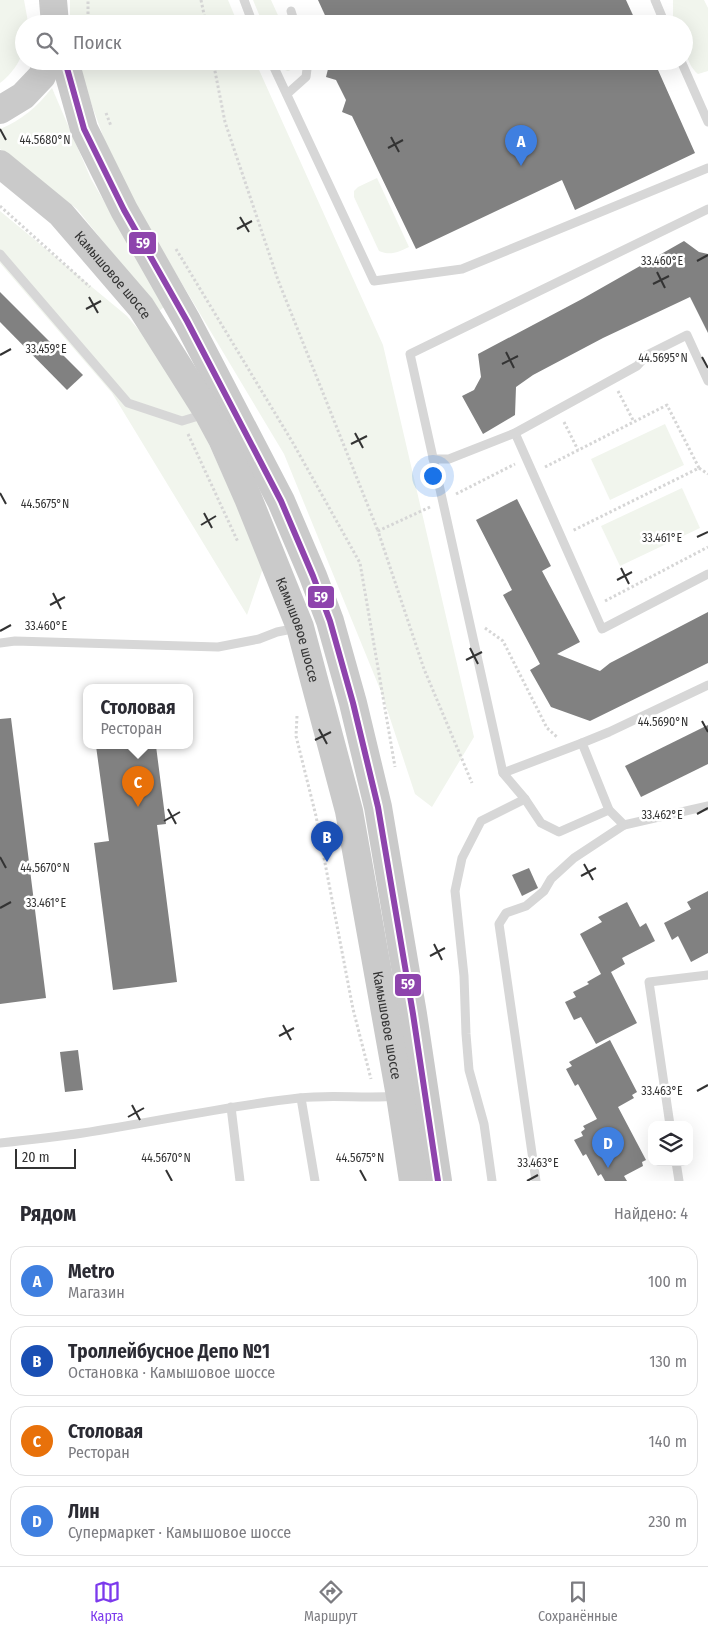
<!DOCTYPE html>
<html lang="ru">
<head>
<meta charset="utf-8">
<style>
  :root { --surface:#fff; --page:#f7f7f7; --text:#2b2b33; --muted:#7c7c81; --line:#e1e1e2; --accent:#7c3aed }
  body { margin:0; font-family:"Fira Sans Condensed",sans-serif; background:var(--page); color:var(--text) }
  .controls { position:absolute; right:15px; bottom:15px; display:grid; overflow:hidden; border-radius:10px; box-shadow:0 5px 20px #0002 }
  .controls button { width:45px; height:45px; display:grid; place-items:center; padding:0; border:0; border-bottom:1px solid var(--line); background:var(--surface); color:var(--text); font:25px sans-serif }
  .scale { position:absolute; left:15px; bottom:12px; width:61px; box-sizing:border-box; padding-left:5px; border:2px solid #333; border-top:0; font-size:14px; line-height:18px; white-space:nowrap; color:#333; -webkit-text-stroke:4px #fff; paint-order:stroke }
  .you { position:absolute; left:432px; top:475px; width:18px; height:18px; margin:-12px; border:4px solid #fff; border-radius:50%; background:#1a73e8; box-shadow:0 0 0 8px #1a73e833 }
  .badge { display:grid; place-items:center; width:32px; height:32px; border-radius:50%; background:var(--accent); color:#fff; font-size:16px; font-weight:700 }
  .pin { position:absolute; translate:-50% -41px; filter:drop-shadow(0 1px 2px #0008) }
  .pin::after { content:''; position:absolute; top:26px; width:18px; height:15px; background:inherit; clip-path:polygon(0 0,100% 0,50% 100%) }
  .popup { position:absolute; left:83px; top:684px; width:110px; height:65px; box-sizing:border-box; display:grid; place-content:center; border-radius:10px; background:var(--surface); filter:drop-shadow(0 1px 4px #0005); font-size:16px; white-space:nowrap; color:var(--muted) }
  .popup b { font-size:19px; color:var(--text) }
  .popup::after { content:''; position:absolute; left:50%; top:100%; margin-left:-10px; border:10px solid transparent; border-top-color:var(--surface) }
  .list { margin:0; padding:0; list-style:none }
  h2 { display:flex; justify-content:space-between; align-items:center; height:65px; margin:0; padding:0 20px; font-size:21px }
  h2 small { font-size:16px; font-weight:400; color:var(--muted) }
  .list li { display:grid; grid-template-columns:32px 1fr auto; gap:15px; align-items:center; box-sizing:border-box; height:70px; margin:0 10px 10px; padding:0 10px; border:1px solid var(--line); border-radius:15px }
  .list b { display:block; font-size:19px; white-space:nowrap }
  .list p { margin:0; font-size:16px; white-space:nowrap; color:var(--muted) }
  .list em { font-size:16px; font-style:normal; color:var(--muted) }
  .icon { flex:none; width:28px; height:28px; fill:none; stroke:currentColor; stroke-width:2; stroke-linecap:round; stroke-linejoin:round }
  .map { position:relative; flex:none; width:708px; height:1181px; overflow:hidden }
  .search { position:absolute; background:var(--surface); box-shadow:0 5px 20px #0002; left:15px; right:15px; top:15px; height:55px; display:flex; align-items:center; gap:12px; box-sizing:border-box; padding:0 18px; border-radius:28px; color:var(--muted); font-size:19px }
  .sheet { height:385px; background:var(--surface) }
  nav { display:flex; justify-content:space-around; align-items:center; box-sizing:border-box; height:70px; border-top:1px solid var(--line); background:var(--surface); font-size:14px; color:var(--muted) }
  nav a { display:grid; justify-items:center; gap:2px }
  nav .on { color:var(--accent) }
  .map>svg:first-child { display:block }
  .green { fill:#f1f5ed }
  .building { fill:#818181 }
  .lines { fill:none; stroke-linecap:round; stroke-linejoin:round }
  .path { stroke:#d6d6d6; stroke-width:3; stroke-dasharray:2.5 2.5; stroke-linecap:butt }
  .service { stroke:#d7d7d7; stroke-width:9 }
  .primary { stroke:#cacaca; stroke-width:28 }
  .bus-1-casing { stroke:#fff; stroke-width:10 }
  .bus-1 { stroke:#8e44ad; stroke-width:6 }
  .ticks { fill:none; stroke:#333; stroke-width:2 }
  .labels { text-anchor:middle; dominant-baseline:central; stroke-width:5; stroke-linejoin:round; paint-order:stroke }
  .street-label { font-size:14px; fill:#333; stroke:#fff }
  .ticks-label { font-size:12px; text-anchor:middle; fill:#333; stroke:#fff; stroke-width:5; stroke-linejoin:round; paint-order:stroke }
  .line-badge { stroke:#fff; stroke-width:2 }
  .badge-label { font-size:14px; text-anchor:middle; font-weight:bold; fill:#fff }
</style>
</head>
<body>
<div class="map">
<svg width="708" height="1181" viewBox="0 0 708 1181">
  <rect width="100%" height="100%" fill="#fff"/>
  <g class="green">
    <path d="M 0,0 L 24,0 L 28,22 L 28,24 L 24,24 C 24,31 25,40 24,48 C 21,61 11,75 0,83 Z"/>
    <polygon points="70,0 228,0 238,24 70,24"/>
    <polygon points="253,0 271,0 282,24 263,24"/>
    <path d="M 673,0 L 704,0 L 708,8 L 708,71 L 698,74 C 684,62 684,41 684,24 L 673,24 Z"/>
    <polygon points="76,61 255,61 383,345 474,737 432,807 415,794 382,694 284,454 117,175"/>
    <polygon points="279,61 298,61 296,68 288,71 282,69"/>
    <path d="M 52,88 L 91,179 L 165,306 L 159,311 L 77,209 L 0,149 L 0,129 C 22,120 37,107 52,88 Z"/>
    <path d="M 377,178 L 409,247 C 398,252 391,256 379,251 L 354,197 L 354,191 L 358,187 Z"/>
    <polygon points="0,211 127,316 159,354 195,414 264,565 247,615 112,393 0,263"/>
    <polygon points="665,424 684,465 610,500 591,459"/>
    <polygon points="682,488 700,528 620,566 601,526"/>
  </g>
  <g class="building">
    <polygon points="318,0 626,0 637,24 329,24"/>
    <polygon points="330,61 654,61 695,153 575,210 562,180 416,249 352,116 342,112 346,100 336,80 326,77"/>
    <polygon points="684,241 699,252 708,254 708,333 690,297 603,338 533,375 516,387 515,415 483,434 462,396 474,390 481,377 478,354 582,299"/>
    <polygon points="0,292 83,375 67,390 0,322"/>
    <polygon points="517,499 551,566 542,571 580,642 557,654 600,671 610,663 708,612 708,663 590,721 551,707 530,670 540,664 503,595 512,590 476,520"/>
    <polygon points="11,718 46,998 0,1004 0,719"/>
    <polygon points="708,725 708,764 641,797 625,766"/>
    <polygon points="96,746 156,746 166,824 157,825 177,982 113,990 94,843 109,841"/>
    <polygon points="529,868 538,888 522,896 512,875"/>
    <polygon points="708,891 708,953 691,962 678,936 672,940 664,923 691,909 687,902"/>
    <polygon points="627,902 640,927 646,923 655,941 622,958 625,964 611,972 637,1023 596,1044 581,1017 574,1020 565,1002 576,997 573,992 589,984 587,982 601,974 580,934 602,922 598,917"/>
    <polygon points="610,1040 637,1092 632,1095 634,1098 618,1107 646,1160 642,1162 643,1166 624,1176 627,1181 605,1181 601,1174 598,1176 586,1154 583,1156 574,1140 583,1136 581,1132 585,1129 583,1126 597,1119 578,1084 575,1086 566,1069 572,1066 569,1062"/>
    <polygon points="78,1050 83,1090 65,1092 60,1052"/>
  </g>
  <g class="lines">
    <g class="path">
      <polyline points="201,0 206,24"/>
      <polyline points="88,24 88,0"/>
      <polyline points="213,61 225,122 278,280 378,531"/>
      <polyline points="106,113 111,126"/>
      <polyline points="0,206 90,287"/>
      <polyline points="176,249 293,443 360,563 395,767"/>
      <polyline points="618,391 634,422"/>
      <polyline points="564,422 578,450"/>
      <polyline points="188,434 238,542"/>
      <polyline points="545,467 667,405 699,468 572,531"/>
      <polyline points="699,468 708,474"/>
      <polyline points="456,494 515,464"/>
      <polyline points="430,507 378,531 424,669 472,783"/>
      <polyline points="605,601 708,547"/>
      <polyline points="485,628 503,641 547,728 557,737"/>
      <polyline points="297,716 296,736 316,816 353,1009 371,1079"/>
    </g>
    <g class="service">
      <polyline points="244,0 253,24"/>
      <polyline points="655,0 665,24"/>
      <polyline points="291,11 295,24"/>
      <polyline points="271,61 374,281 462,269 708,168"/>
      <polyline points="681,61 708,122"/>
      <polyline points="287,94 306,77 308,61"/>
      <polyline points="0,254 128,403 182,421 205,414"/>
      <polyline points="515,433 602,629 708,574"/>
      <polyline points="433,459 449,459 515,433 637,366 647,355 687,335 708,381"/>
      <polyline points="0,643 15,641 218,647 259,639 277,632 297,628"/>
      <polyline points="582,743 503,773 410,354 708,209"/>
      <polyline points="503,773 525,799 541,823 559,832 609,810 582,743 609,732 708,685"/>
      <polyline points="609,810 624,825 708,806"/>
      <polyline points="301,1098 315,1181"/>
      <polyline points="231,1107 240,1181"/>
      <polyline points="670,1125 649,982 708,975"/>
      <path d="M 0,1143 C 28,1140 55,1137 83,1133 C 155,1122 226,1106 299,1098 C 332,1094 365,1099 398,1096"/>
      <polyline points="676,1162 679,1181"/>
      <polyline points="492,1181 484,1124 469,1070 466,1034 464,976 455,891 462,858 481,821 525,799"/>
      <polyline points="536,1181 499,924 506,913 526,906 544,891 551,879 574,858 624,825"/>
    </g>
    <g class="primary">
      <polyline points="53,0 55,24"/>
      <polyline points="65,61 84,129 124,210 187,321 281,501 313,576 330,621 353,703 378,807 413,1014 438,1181"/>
      <polyline points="0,110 23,96 42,76 48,61"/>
      <path id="s1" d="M 0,164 L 61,214 L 141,307 L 208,413 L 222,439 L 248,498 L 300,627 L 349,811 L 400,1096 L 413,1181"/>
    </g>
    <g class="bus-1-casing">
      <polyline id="bus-1" points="65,61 84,129 124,210 187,321 281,501 313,576 330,621 353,703 378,807 413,1014 438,1181"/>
    </g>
    <use href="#bus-1" class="bus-1"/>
  </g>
  <path class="ticks" d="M 0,129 L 6,140M 391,137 L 399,152M 388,148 L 403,140M 240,217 L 249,232M 237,229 L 252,221M 697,261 L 708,255M 657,272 L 665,288M 653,284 L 669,276M 89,297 L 98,313M 86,309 L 101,301M 506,352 L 514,368M 0,355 L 11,349M 702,357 L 708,368M 502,364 L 518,356M 355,433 L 363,448M 351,444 L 367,436M 0,493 L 6,504M 204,513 L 212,528M 201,525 L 216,516M 697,537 L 708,532M 621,568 L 629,584M 617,580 L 632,572M 53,593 L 61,609M 50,605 L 65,597M 0,631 L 11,625M 470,648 L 478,664M 466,660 L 482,652M 702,721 L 708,732M 319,729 L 327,744M 315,740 L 331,732M 168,809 L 176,824M 697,814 L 708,808M 164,821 L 180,812M 0,857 L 6,868M 584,864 L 593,880M 581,876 L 596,868M 0,908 L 11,902M 434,944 L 442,960M 430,956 L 445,948M 283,1025 L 291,1040M 279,1036 L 294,1028M 697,1091 L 708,1085M 132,1105 L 140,1120M 128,1117 L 144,1108M 166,1170 L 172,1181M 360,1170 L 366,1181M 527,1181 L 538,1175"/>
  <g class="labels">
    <g class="street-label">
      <text stroke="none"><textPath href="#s1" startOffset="159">Камышовое шоссе</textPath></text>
      <text stroke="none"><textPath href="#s1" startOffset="562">Камышовое шоссе</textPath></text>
      <text stroke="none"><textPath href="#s1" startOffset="968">Камышовое шоссе</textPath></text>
    </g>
  </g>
  <g class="ticks-label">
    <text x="45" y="144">44.5680°N</text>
    <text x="662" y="265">33.460°E</text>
    <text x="46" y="353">33.459°E</text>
    <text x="663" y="362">44.5695°N</text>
    <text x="45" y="508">44.5675°N</text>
    <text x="662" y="542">33.461°E</text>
    <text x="46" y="630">33.460°E</text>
    <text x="663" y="726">44.5690°N</text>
    <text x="662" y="819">33.462°E</text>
    <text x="45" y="872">44.5670°N</text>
    <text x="46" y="907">33.461°E</text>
    <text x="662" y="1095">33.463°E</text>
    <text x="166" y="1162">44.5670°N</text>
    <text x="360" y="1162">44.5675°N</text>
    <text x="538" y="1167">33.463°E</text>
  </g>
  <g class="line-badge">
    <rect x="128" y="231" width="29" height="24" rx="5" fill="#8e44ad"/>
    <rect x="307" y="585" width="28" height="24" rx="5" fill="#8e44ad"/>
    <rect x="394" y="973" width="28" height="24" rx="5" fill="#8e44ad"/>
  </g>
  <g class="badge-label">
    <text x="143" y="248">59</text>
    <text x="321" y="602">59</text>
    <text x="408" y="989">59</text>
  </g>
</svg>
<div class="controls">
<button><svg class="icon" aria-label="layers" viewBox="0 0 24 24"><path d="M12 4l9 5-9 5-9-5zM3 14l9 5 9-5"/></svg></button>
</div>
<div class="scale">20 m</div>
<div class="you"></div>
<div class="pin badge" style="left:521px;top:166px;background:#3f7fe0">A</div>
<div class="pin badge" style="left:327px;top:862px;background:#1a4fb4">B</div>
<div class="pin badge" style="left:138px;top:807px;background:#e8710a">C</div>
<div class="popup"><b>Столовая</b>Ресторан</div>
<div class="pin badge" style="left:608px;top:1168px;background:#3f7fe0">D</div>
<div class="search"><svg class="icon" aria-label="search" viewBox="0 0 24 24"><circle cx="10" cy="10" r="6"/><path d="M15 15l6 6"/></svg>Поиск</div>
</div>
<section class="sheet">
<h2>Рядом<small>Найдено: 4</small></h2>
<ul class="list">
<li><span class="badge" style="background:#3f7fe0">A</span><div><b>Metro</b><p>Магазин</p></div><em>100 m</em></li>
<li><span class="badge" style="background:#1a4fb4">B</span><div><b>Троллейбусное Депо №1</b><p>Остановка · Камышовое шоссе</p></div><em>130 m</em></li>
<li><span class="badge" style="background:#e8710a">C</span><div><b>Столовая</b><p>Ресторан</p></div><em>140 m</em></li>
<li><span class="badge" style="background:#3f7fe0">D</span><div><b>Лин</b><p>Супермаркет · Камышовое шоссе</p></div><em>230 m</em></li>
</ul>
</section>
<nav>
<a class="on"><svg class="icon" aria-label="map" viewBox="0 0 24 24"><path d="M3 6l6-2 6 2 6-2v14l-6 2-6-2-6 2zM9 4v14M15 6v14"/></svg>Карта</a>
<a><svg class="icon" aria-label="directions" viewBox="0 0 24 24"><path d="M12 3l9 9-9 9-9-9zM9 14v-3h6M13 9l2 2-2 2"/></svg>Маршрут</a>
<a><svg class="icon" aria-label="saved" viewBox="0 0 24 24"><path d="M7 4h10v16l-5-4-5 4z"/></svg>Сохранённые</a>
</nav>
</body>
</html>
